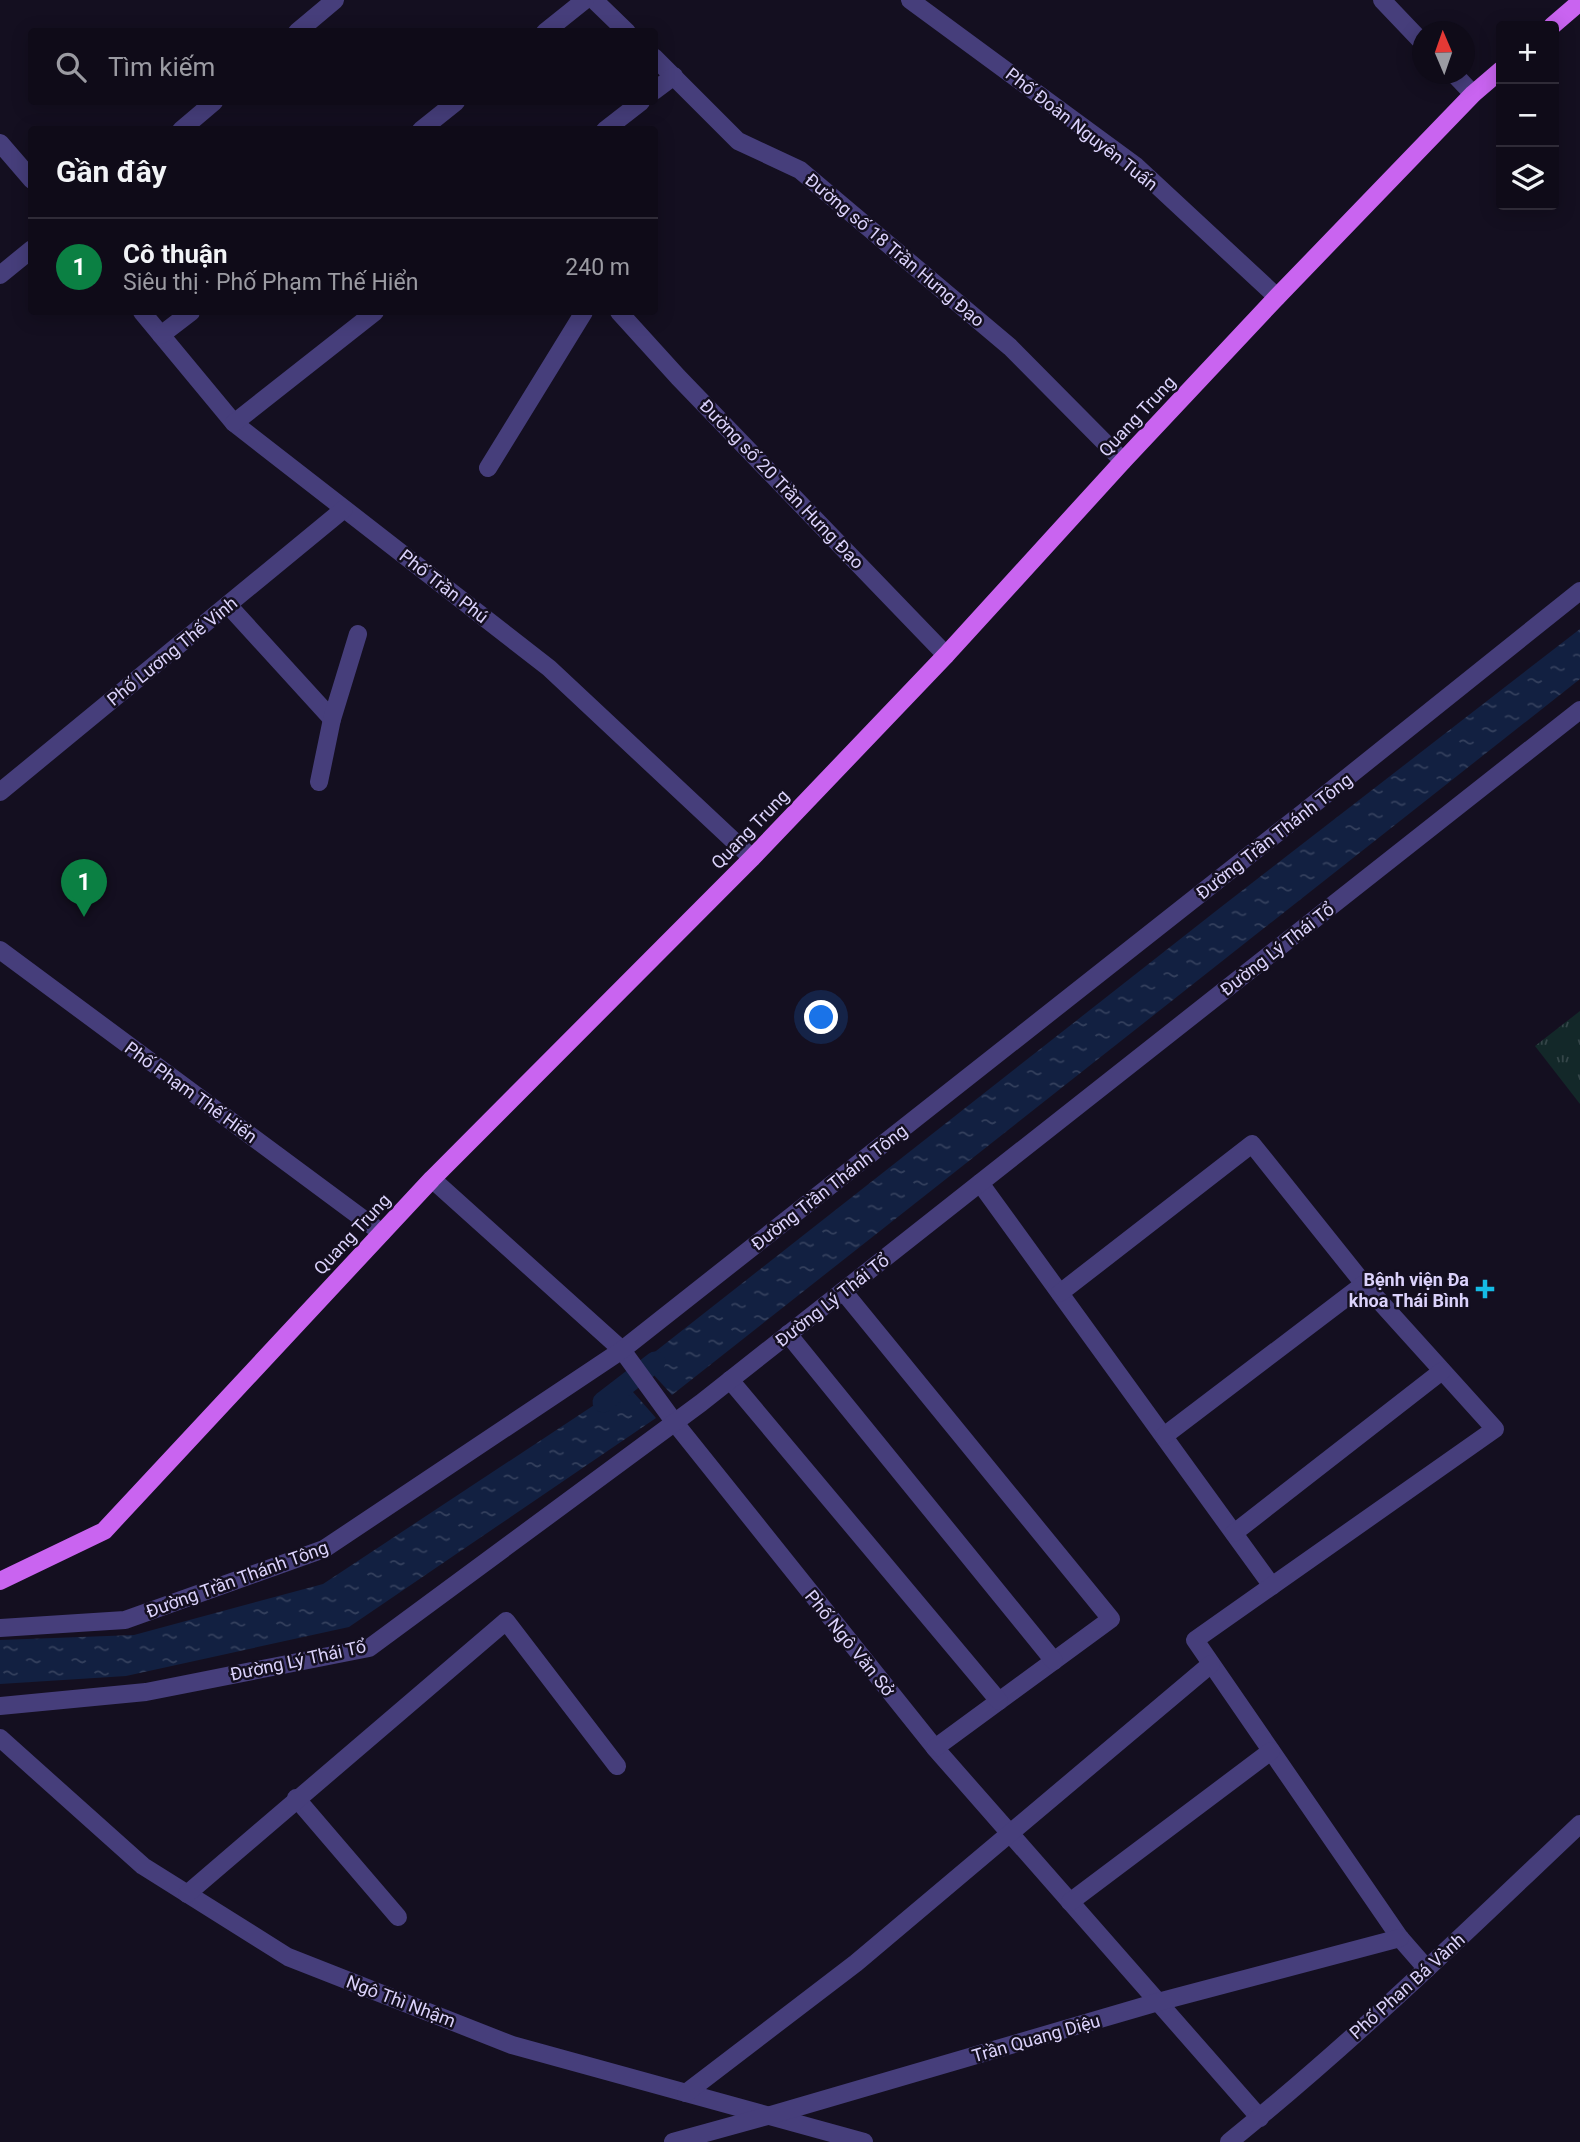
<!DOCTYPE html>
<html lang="vi">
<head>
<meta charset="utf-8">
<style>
  :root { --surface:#0f0b18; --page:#1d1925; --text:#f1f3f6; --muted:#9b9ba2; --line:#2f2b37; --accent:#0b8043 }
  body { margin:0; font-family:Roboto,sans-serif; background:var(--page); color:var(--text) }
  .controls { position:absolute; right:21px; top:21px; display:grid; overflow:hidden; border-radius:7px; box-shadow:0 4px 18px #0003 }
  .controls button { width:63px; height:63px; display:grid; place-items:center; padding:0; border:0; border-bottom:2px solid var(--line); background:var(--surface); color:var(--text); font:35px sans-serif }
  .compass { position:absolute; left:1412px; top:21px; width:63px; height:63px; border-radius:50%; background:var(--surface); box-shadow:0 4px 18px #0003; rotate:358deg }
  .you { position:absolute; left:822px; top:1018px; width:24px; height:24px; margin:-18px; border:5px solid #fff; border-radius:50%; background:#1a73e8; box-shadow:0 0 0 10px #1a73e833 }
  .badge { display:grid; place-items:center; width:46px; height:46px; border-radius:50%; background:var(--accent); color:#fff; font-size:23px; font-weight:700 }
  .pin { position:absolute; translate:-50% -58px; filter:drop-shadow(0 2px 4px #0008) }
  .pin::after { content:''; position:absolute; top:37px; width:24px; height:21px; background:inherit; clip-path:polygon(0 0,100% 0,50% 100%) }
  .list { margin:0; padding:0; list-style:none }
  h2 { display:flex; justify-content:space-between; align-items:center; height:91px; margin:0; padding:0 28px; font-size:30px }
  h2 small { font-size:23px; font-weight:400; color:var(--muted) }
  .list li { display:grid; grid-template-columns:46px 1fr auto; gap:21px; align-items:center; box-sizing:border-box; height:98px; padding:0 28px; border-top:2px solid var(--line) }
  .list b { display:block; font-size:26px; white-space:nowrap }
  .list p { margin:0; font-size:23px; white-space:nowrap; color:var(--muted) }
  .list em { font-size:23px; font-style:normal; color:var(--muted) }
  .icon { flex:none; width:38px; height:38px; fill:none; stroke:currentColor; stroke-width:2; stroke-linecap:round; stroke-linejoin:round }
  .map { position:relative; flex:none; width:1580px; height:2142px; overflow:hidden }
  .search { position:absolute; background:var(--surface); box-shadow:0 4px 18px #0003; left:28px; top:28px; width:630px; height:77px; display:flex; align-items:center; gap:18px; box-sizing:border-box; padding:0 24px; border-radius:7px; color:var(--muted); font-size:26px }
  .panel { position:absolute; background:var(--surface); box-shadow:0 4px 18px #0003; left:28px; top:126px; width:630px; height:189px; border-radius:7px }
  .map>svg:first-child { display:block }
  .park { fill:url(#park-tufts) }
  .water { fill:url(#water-ripples) }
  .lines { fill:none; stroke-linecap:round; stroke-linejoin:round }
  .canal { stroke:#122041; stroke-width:21 }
  .minor { stroke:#463e7b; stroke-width:18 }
  .major { stroke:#c964f0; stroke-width:18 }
  .poi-dot { fill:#15bbe4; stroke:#140f20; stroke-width:2.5 }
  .labels { text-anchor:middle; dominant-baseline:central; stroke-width:5; stroke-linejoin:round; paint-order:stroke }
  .street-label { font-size:18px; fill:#dbd2fb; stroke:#140f20 }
  .poi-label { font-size:18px; font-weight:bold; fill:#dbd2fb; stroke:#140f20; text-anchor:end }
</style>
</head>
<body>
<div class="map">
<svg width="1580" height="2142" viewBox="0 0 1580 2142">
  <defs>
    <pattern id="park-tufts" width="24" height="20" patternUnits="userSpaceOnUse" patternTransform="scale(1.75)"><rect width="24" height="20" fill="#132829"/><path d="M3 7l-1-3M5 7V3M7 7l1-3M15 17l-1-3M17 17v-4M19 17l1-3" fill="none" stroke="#354649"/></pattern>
    <pattern id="water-ripples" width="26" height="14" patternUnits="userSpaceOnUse" patternTransform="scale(1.75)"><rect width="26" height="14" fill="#122041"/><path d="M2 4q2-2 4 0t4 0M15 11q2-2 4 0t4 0" fill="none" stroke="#34405d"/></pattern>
  </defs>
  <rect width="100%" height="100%" fill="#140f20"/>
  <polygon class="park" points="1580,1011 1580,1104 1535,1046"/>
  <g class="water">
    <polygon points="1580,629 1580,679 672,1395 642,1362 1221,907"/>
    <polygon points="626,1384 656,1418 349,1627 126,1676 0,1684 0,1640 134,1635 323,1584"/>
  </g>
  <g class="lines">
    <polyline class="canal" points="603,1402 655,1362"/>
    <g class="minor">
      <polyline points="594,0 627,32"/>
      <polyline points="910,0 1136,166 1277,297"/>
      <polyline points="1382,0 1422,42"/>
      <polyline points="297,32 335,0"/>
      <polyline points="545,32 585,0"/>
      <polyline points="654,57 738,141 800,170 1010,347 1123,461"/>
      <polyline points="1454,74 1473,94"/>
      <polyline points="654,91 674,76"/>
      <polyline points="181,130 214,102"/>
      <polyline points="421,130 456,102"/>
      <polyline points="605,130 641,102"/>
      <polyline points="0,143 32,180"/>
      <polyline points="0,275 32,249"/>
      <polyline points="142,312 234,423 549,668 752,858"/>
      <polyline points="619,312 678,377 946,655"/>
      <polyline points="161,335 191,312"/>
      <polyline points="234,423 375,312"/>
      <polyline points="488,468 584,312"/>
      <polyline points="228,605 332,719"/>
      <polyline points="319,782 332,719 358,634"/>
      <polyline points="0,792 344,509"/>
      <polyline points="0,950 382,1233"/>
      <polyline points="432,1179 622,1350 675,1423 935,1748 1260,2118"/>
      <polyline points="980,1183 1272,1586"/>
      <polyline points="843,1291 1111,1619 935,1748"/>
      <polyline points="1060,1293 1252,1144 1364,1284 1495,1429 1195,1640 1400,1938 1427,1969"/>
      <polyline points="788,1334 1054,1661"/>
      <polyline points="730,1380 999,1701"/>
      <polyline points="1164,1436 1364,1284"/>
      <polyline points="1234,1533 1442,1371"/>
      <polyline points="0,1628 125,1620 324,1549 622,1350 1304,812 1580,591"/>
      <polyline points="0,1706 146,1692 369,1648 701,1403 1580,710"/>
      <polyline points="0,1738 143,1866 288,1957 512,2045 864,2142"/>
      <polyline points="296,1798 398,1917"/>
      <polyline points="187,1894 506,1621 617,1766"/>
      <polyline points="1070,1902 1271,1751"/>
      <polyline points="686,2093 856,1963 1211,1664"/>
      <polyline points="673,2142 771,2115 1158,2002 1400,1938"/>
      <path d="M 1229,2142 C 1352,2043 1466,1932 1580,1824"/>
    </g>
    <g class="major">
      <polyline points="1552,26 1580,2"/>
      <polyline points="0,1581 104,1531 432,1179 752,858 946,655 1123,461 1277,297 1473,94 1501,70"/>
    </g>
  </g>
  <path class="poi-dot" d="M1481.5 1278.5h7v7h7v7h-7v7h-7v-7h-7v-7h7z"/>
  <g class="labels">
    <g class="street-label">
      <text transform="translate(1082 129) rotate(38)">Phố Đoàn Nguyên Tuấn</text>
      <text transform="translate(895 250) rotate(40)">Đường số 18 Trần Hưng Đạo</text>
      <text transform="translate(1137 416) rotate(-47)">Quang Trung</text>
      <text transform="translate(782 484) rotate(46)">Đường số 20 Trần Hưng Đạo</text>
      <text transform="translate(444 586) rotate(38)">Phố Trần Phú</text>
      <text transform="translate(172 651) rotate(-39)">Phố Lương Thế Vinh</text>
      <text transform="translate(750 829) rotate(-46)">Quang Trung</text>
      <text transform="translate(1274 836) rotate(-38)">Đường Trần Thánh Tông</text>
      <text transform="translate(1277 949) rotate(-38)">Đường Lý Thái Tổ</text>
      <text transform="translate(191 1092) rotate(36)">Phố Phạm Thế Hiển</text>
      <text transform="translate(829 1187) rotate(-38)">Đường Trần Thánh Tông</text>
      <text transform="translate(352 1234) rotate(-47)">Quang Trung</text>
      <text transform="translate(832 1300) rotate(-38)">Đường Lý Thái Tổ</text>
      <text transform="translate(237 1579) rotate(-20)">Đường Trần Thánh Tông</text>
      <text transform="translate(850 1643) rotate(51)">Phố Ngô Văn Sở</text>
      <text transform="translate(298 1660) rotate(-12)">Đường Lý Thái Tổ</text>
      <text transform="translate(1407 1986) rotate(-42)">Phố Phan Bá Vành</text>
      <text transform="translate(401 2001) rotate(21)">Ngô Thì Nhậm</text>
      <text transform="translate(1036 2038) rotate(-16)">Trần Quang Diệu</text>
    </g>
    <g class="poi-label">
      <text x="1469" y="1279">Bệnh viện Đa<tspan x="1469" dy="21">khoa Thái Bình</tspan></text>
    </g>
  </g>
</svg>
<div class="controls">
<button>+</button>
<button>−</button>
<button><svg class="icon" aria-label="layers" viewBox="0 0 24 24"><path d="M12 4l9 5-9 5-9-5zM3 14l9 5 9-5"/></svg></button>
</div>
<svg class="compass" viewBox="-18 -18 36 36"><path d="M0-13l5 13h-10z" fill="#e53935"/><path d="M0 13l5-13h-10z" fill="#9b9ba2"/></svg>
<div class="you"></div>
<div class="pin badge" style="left:84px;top:917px">1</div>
<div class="search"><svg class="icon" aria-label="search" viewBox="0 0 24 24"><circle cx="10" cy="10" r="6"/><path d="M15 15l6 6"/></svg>Tìm kiếm</div>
<section class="panel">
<h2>Gần đây<small></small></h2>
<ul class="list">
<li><span class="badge">1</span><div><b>Cô thuận</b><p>Siêu thị · Phố Phạm Thế Hiển</p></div><em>240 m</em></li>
</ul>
</section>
</div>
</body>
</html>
